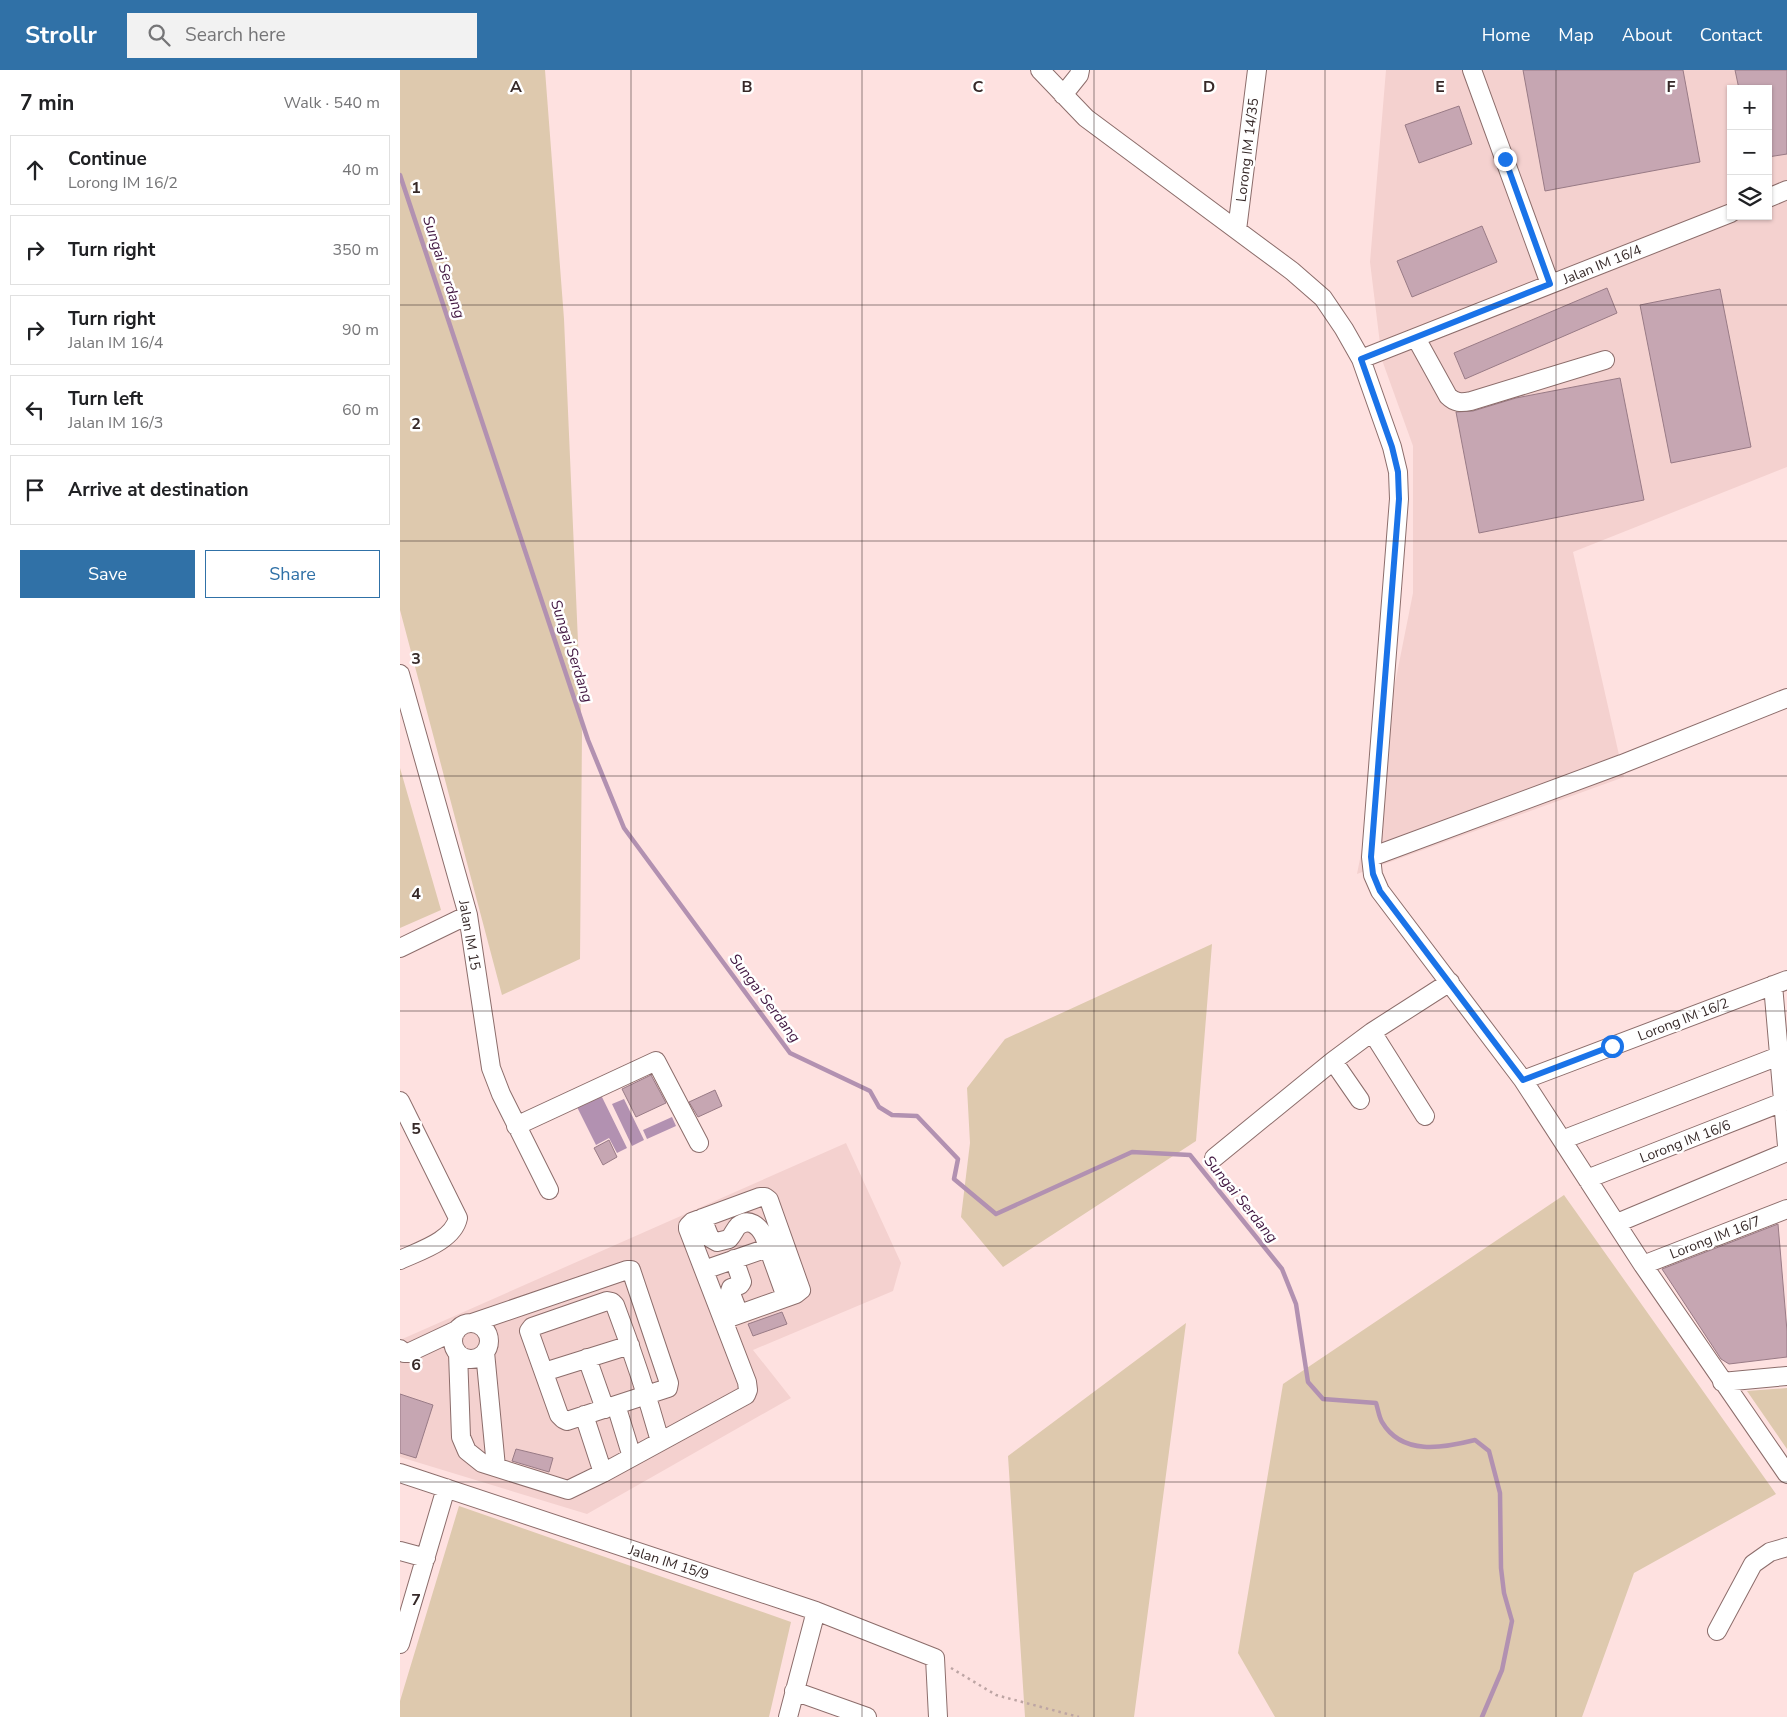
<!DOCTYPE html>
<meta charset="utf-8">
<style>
:root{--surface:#fff;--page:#f2f2f2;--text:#202124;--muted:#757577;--line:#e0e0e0;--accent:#3071a7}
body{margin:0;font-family:"Nunito Sans",sans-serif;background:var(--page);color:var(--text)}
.controls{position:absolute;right:15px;top:15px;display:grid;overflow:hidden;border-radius:0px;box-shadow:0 1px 4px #0004}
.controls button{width:45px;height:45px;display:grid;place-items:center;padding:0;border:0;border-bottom:1px solid var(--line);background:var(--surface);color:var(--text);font:25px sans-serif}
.stop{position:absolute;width:15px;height:15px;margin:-11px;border:4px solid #1a73e8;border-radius:50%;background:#fff}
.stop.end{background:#1a73e8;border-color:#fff;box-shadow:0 1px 5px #0008}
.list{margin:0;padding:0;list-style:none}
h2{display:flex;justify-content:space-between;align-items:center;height:65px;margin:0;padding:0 20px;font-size:21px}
h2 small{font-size:16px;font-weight:400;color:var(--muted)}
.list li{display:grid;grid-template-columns:32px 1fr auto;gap:15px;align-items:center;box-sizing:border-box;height:70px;margin:0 10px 10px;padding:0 10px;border:1px solid var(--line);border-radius:0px}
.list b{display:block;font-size:19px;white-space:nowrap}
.list p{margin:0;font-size:16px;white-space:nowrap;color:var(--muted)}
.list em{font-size:16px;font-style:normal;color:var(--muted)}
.actions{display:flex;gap:10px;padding:15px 20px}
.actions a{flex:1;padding:11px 0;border:1px solid var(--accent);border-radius:0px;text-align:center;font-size:18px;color:var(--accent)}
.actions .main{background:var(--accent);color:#fff}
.icon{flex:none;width:28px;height:28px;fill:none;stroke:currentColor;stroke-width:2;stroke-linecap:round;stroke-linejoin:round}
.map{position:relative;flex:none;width:1387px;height:1647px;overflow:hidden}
header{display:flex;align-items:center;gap:30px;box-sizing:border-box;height:70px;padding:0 25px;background:var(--accent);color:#fff}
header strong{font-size:24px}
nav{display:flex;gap:28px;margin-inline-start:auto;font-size:18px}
.search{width:350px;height:45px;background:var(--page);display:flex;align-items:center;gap:12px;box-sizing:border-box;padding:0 18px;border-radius:0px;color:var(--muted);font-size:19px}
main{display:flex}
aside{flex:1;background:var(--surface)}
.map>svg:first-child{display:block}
.built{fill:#f4d1cf;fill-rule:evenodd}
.green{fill:#dec9ae}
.water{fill:#b291b1}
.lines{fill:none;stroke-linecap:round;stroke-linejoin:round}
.stream{stroke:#b291b1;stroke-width:4.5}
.building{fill:#c6a6b2;stroke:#997b86}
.minor-casing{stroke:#8c6d6b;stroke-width:20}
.path{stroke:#bda5a4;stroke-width:2.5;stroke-dasharray:2.5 4;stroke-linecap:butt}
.minor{stroke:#fff;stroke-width:18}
.route{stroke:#1a73e8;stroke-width:6}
.grid{fill:none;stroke:#362928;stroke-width:1;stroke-opacity:0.55}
.labels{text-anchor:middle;stroke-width:5;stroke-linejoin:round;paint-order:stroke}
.street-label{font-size:14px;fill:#362928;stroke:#fff}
.water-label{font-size:15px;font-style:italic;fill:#401640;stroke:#fff}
.grid-label{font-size:16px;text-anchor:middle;font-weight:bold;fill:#362928;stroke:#fff;stroke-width:5;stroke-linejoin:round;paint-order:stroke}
</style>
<header>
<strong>Strollr</strong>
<div class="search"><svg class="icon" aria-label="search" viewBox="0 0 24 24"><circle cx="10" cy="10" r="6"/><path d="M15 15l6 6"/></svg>Search here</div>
<nav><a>Home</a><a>Map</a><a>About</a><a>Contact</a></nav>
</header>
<main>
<aside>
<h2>7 min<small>Walk · 540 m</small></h2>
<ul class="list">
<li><svg class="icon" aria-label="ahead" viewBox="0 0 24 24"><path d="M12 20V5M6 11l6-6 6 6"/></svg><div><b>Continue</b><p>Lorong IM 16/2</p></div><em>40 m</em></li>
<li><svg class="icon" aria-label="right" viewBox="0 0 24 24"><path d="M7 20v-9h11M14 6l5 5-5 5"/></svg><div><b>Turn right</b></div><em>350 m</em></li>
<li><svg class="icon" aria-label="right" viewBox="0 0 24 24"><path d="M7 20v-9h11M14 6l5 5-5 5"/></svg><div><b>Turn right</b><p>Jalan IM 16/4</p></div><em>90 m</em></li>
<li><svg class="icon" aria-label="left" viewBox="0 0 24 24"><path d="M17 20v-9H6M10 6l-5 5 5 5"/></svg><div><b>Turn left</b><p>Jalan IM 16/3</p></div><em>60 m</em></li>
<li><svg class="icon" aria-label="arrive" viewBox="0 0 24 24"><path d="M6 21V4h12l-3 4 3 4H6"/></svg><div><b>Arrive at destination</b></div></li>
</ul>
<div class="actions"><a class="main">Save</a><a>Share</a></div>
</aside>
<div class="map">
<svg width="1387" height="1647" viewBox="0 0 1387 1647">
<rect width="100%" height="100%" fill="#fee1e0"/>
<path class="built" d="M986 0H1387V397L1173 482 1224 707 957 804 1013 523V376L982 290 970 192ZM1331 19H1368V146H1331Z
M446 1073 501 1193 493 1221 353 1280 391 1328 187 1444 0 1387V1270Z"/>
<path class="green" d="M0 0H145L164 249 182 664 180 889 102 925 0 540Z
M0 698 41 840 0 858Z
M812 874 796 1071 603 1197 561 1147 570 1073 567 1018 605 969Z
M1164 1125 1376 1424 1234 1503 1182 1647H875L838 1583 883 1314Z
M786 1253 734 1647H625L608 1386Z
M1387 1318V1379L1347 1321Z
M59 1436 391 1552 369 1647H0V1631Z"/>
<path class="water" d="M201 1025 227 1078 217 1083 209 1068 196 1075 177 1037Z
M224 1029 244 1070 232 1076 212 1034Z
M272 1047 276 1056 247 1069 243 1060Z"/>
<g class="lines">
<path class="stream" d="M0 105 188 670 224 758 390 983 470 1021 479 1037 492 1045 517 1046 558 1089 554 1109 596 1144 732 1082 790 1085 882 1199 896 1234 908 1312 923 1329 976 1333C978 1339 979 1347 982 1352 1002 1386 1043 1378 1075 1370L1089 1381 1100 1423 1101 1498 1104 1523 1112 1551 1102 1600 1082 1647"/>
</g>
<path class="building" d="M1123 0H1283L1300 92 1145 121Z
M1335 0H1387V84L1368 87V19H1339Z
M1059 36 1072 74 1019 93 1005 55Z
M1082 156 1097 192 1012 227 997 191Z
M1207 218 1217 243 1065 309 1054 283Z
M1320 219 1351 377 1271 393 1240 235Z
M1220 308 1244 430 1079 463 1056 342 1073 341 1116 328Z
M251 1005 266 1033 236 1047 222 1019Z
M315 1020 322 1036 298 1047 289 1032Z
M209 1070 217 1087 203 1095 194 1078Z
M1378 1154 1387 1261V1287L1329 1294 1321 1289 1262 1199Z
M382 1242 387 1254 353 1266 348 1254Z
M0 1324 33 1335 16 1388 0 1383Z
M116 1379 153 1388 149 1402 112 1391Z"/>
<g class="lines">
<defs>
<path id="minor" d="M640 0 686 48 892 201 923 228 944 259 961 289 992 377 998 402 999 429 971 787 973 805 980 821 1123 1010 1243 1195 1387 1404
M1072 0 1150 214
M663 25 679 5 680 0
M1368 128 1387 120
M837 160 857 0
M1016 268 1048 326C1055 333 1061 333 1071 331L1205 290
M961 289 1331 143
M0 604 68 845 91 998 101 1024 149 1120
M971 787 1222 694 1387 628
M0 878 68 845
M1373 915 1387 1076
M972 962 1025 1046
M933 991 960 1030
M1123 1010 1387 910
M0 1031 58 1148C53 1171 19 1181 0 1190
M116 1056 256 991 299 1073
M1162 1070 1379 986
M814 1088 933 991 972 962 1050 912
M1187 1109 1383 1032
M302 1148 310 1168 317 1172 329 1169C333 1165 335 1159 338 1156 349 1147 359 1156 364 1166L386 1227
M1217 1153 1387 1082
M334 1189 342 1212 340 1215 331 1218 330 1221 339 1244
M1243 1195 1387 1139
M304 1200 379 1174
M72 1253 227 1200H231L269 1313 268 1318 167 1351 163 1349 159 1345 129 1261 132 1257 207 1231 212 1232 215 1235C232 1280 247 1325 260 1371
M53 1271a18 18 0 1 1 36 0a18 18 0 1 1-36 0Z
M0 1279 4 1283H8L57 1260
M85 1282 96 1397
M58 1283 61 1367 67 1381 82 1393 168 1420 203 1403 346 1325 348 1320 347 1312 288 1159V1156L292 1152 360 1127H365L369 1130 401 1220 396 1224 323 1250
M187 1288 205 1339
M144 1302 230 1275
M1322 1312 1387 1306
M216 1335 232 1387
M184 1345 203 1403
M0 1403 416 1541 535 1588 538 1647
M0 1481 26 1488
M1317 1561 1353 1494 1370 1482 1387 1477
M0 1574 46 1418
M394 1621 467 1647
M388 1647 416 1541"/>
</defs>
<use href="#minor" class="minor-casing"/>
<path class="path" d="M551 1598 596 1625 679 1647"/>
<use href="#minor" class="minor"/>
</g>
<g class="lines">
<path class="route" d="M1105 89 1150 214 961 289 992 377 998 402 999 429 971 787 973 804 980 821 1123 1010 1212 976"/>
</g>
<path class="grid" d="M231 0V1647M462 0V1647M694 0V1647M925 0V1647M1156 0V1647M0 235H1387M0 471H1387M0 706H1387M0 941H1387M0 1176H1387M0 1412H1387"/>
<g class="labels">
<g class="street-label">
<text transform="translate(847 80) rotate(-83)" y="5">Lorong IM 14/35</text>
<text transform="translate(1202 194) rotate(-22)" y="5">Jalan IM 16/4</text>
<text transform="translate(70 865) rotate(80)" y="5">Jalan IM 15</text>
<text transform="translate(1283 949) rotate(-21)" y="5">Lorong IM 16/2</text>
<text transform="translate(1285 1071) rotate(-21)" y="5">Lorong IM 16/6</text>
<text transform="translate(1315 1167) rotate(-21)" y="5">Lorong IM 16/7</text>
<text transform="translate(269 1492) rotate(18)" y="5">Jalan IM 15/9</text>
</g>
<g class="water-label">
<text transform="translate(44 197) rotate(72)" y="5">Sungai Serdang</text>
<text transform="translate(172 581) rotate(72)" y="5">Sungai Serdang</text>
<text transform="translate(365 928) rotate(53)" y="5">Sungai Serdang</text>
<text transform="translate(841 1129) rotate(51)" y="5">Sungai Serdang</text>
</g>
</g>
<g class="grid-label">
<text x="116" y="22">A</text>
<text x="347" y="22">B</text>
<text x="578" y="22">C</text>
<text x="809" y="22">D</text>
<text x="1040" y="22">E</text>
<text x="1271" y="22">F</text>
<text x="16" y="123">1</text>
<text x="16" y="359">2</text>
<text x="16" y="594">3</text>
<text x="16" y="829">4</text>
<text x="16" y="1064">5</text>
<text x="16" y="1300">6</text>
<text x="16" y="1535">7</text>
</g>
</svg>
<div class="controls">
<button>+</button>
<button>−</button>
<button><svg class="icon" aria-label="layers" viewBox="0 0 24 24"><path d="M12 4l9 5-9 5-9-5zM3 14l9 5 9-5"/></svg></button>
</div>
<div class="stop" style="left:1212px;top:976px"></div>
<div class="stop end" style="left:1105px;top:89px"></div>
</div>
</main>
